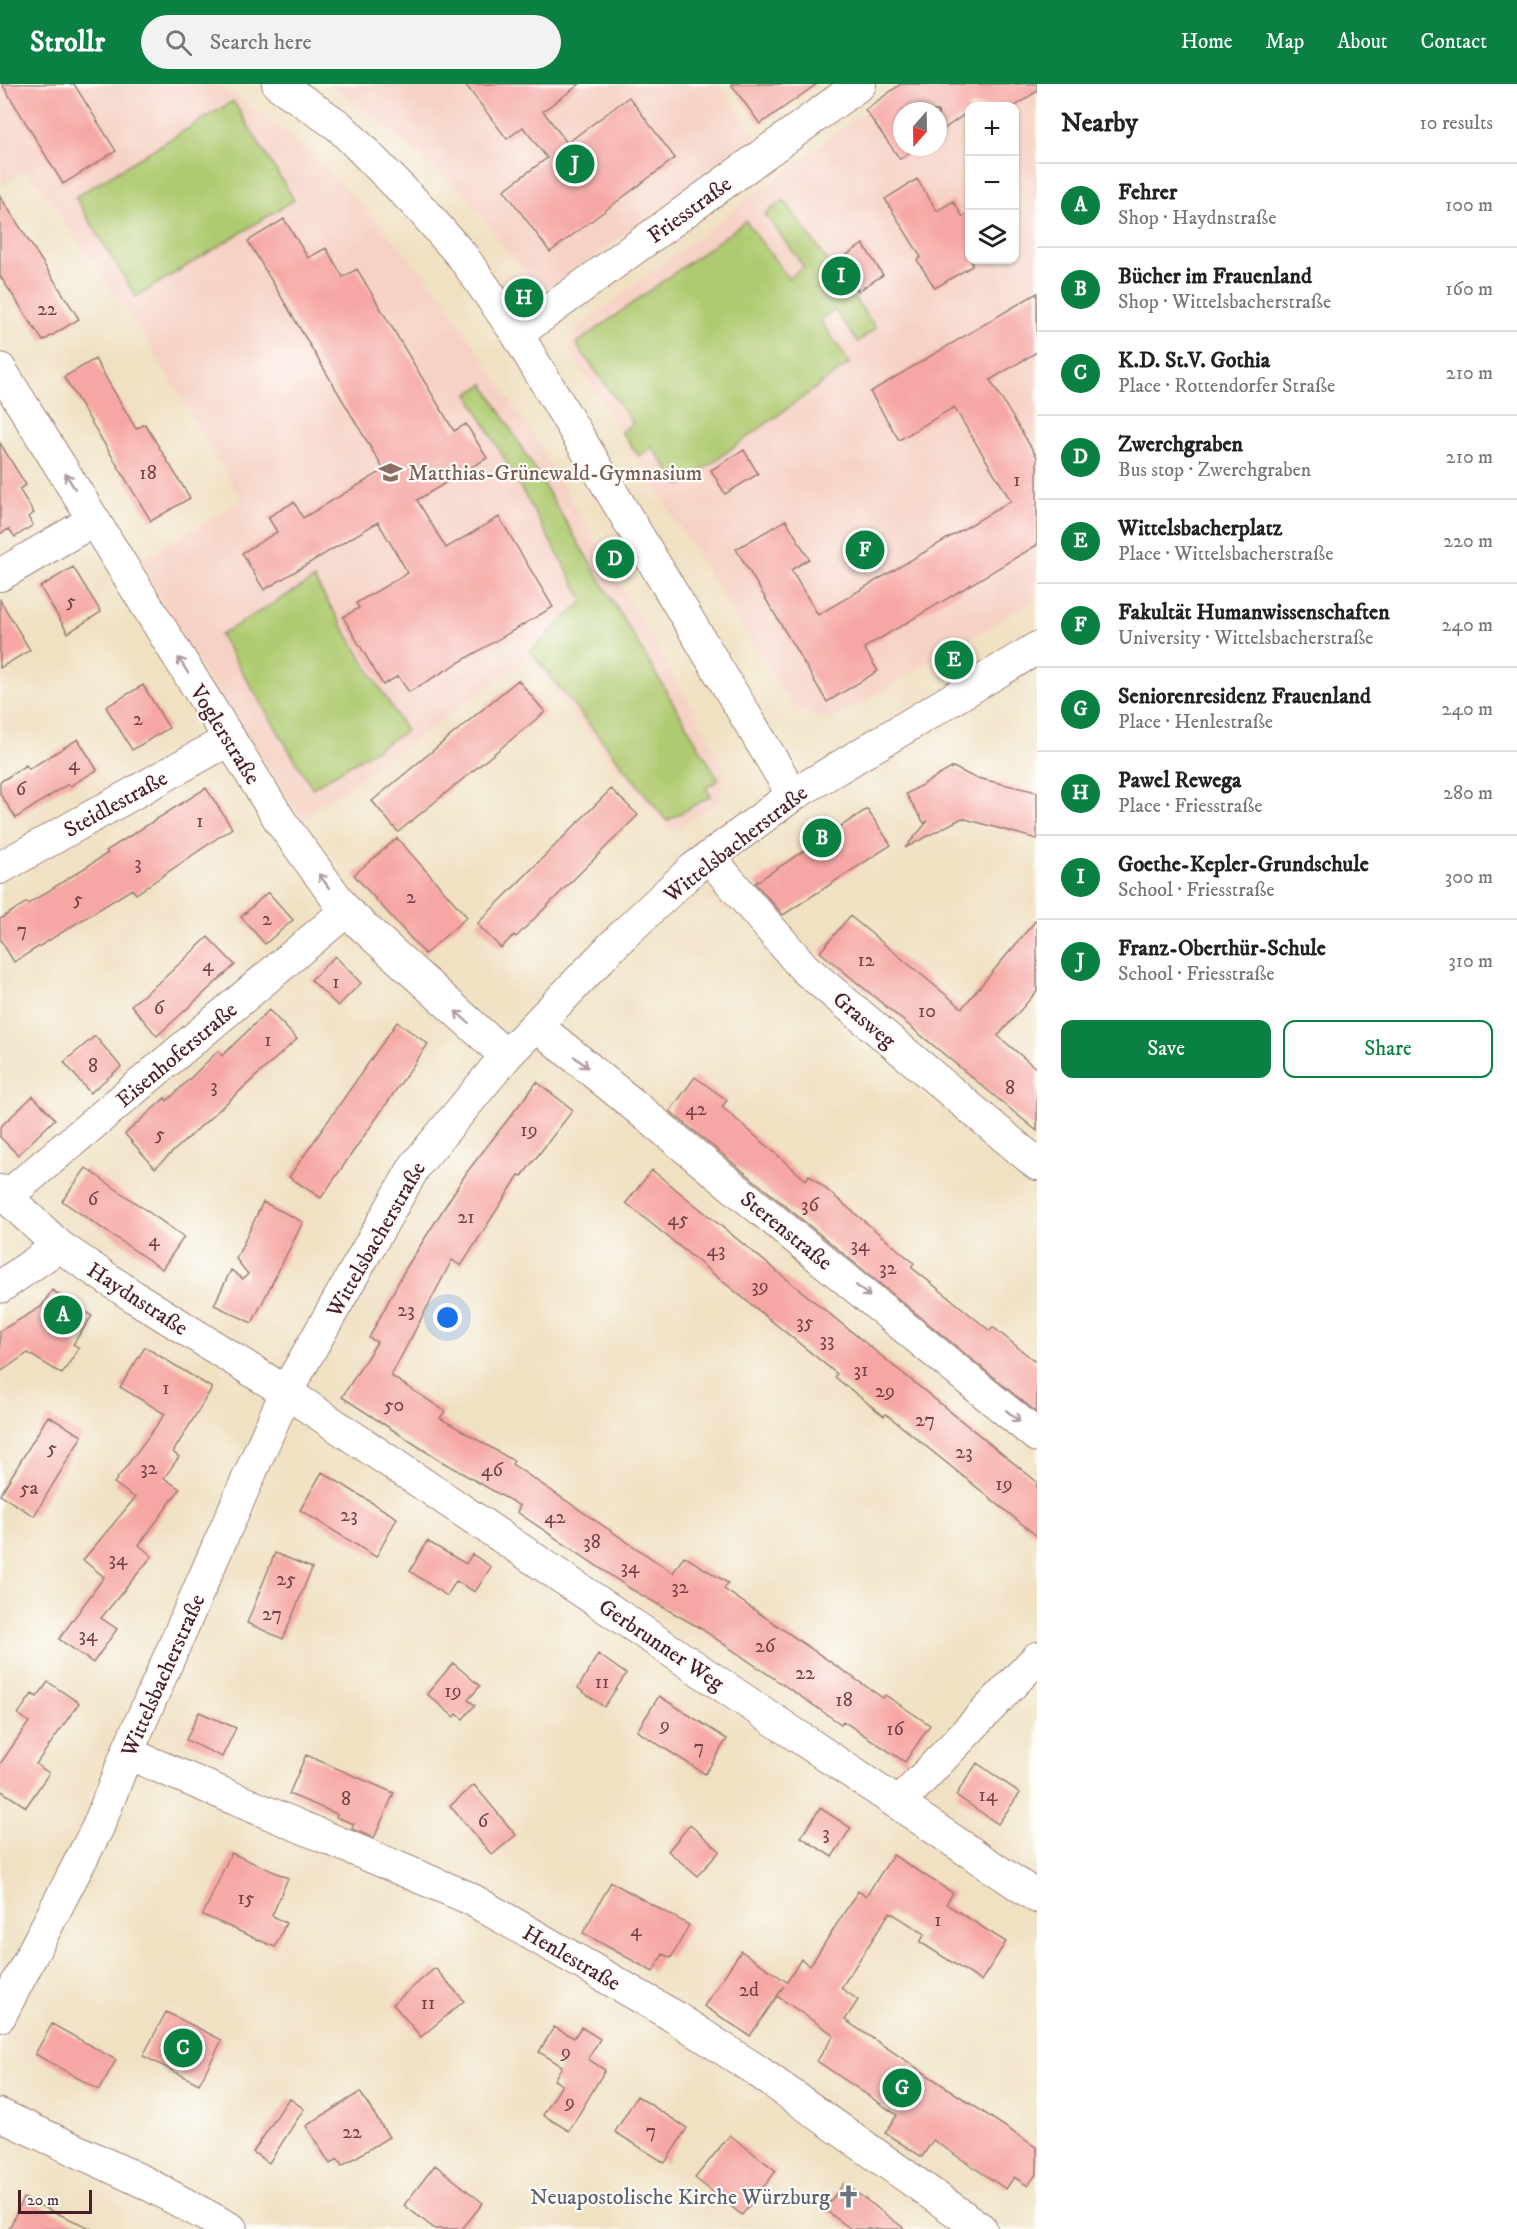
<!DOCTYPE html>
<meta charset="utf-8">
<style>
:root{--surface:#fff;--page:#f2f2f2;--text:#222;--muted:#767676;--line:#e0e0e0;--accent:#0b8043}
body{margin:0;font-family:"IM FELL DW Pica",serif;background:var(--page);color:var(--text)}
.controls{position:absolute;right:18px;top:18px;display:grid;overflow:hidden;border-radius:12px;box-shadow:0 2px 4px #0004}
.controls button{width:54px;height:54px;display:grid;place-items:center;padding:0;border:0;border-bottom:2px solid var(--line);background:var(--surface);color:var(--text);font:30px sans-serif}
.compass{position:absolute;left:893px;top:18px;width:54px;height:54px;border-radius:50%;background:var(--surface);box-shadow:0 2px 4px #0004;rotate:200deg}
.scale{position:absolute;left:18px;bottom:15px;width:74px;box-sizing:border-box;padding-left:6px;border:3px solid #4a1f2b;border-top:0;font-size:16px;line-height:21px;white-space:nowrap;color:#4a1f2b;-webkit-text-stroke:4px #fdfcf7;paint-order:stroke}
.you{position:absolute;left:448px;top:1234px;width:21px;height:21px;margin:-15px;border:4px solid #fff;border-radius:50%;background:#1a73e8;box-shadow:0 0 0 9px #1a73e833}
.badge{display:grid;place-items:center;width:39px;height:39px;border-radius:50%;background:var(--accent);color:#fff;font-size:20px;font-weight:700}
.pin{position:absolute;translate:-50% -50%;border:3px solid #fff;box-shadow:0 2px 6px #0006}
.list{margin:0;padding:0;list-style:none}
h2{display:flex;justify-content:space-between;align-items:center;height:78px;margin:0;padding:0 24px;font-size:26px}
h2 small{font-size:20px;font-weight:400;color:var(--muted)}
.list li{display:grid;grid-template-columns:39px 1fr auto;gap:18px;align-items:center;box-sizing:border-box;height:84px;padding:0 24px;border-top:2px solid var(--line)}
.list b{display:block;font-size:22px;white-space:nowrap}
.list p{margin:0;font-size:20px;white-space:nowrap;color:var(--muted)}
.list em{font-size:20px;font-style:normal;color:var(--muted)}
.actions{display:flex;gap:12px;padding:18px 24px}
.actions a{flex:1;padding:14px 0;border:2px solid var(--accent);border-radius:12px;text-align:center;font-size:21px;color:var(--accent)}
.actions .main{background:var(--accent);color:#fff}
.icon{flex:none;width:33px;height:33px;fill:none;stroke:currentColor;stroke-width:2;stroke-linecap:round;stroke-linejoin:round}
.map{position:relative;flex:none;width:1037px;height:2145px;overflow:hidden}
header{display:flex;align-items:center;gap:36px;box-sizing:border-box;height:84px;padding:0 30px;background:var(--accent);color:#fff}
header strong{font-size:28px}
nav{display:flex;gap:33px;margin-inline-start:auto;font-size:21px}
.search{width:420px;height:54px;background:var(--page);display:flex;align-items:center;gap:15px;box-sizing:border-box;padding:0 21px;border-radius:33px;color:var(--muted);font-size:22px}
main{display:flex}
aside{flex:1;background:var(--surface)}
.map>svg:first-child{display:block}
.built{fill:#f6d1c5;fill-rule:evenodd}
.green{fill:#afcb71;stroke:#7c754e;stroke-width:1.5}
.building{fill:#f6a6a3}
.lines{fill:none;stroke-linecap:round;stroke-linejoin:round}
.minor-casing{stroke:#9d8077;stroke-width:34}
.minor{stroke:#fff;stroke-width:32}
.oneway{stroke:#ae9aa0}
.labels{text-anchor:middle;stroke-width:4.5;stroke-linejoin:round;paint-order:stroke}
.number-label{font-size:20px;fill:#754149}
.street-label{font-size:22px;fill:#4a1f2b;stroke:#fdfcf7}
.education-label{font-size:22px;fill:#785e54;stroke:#fdfcf7;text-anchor:start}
.worship-label{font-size:22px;fill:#5b616d;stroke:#fdfcf7;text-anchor:end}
</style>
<header>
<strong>Strollr</strong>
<div class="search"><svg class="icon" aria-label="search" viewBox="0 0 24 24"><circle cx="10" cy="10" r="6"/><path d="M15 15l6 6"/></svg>Search here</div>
<nav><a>Home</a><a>Map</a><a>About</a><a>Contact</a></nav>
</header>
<main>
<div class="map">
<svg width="1037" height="2145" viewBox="0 0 1037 2145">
<rect width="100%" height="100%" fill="#fdfcf7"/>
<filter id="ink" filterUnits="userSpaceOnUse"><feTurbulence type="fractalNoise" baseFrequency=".0167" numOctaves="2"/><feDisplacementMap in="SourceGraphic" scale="12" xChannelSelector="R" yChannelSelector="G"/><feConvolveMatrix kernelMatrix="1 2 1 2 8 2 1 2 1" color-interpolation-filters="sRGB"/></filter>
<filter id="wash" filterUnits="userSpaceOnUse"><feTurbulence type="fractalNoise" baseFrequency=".008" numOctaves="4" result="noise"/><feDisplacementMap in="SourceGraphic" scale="24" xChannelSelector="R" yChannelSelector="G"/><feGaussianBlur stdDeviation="1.35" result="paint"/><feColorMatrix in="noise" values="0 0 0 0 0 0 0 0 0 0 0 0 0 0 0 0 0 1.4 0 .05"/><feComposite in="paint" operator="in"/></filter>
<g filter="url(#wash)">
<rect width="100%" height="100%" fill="#f0e1c3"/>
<path class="built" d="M0 0H215L236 11 286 49 362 120 439 207 538 359 711 656 725 690 718 719 671 748 528 575 302 735 214 605 139 478 242 416 138 242 27 86 0 102Z
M331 0H718L757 54 540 211 462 107Z
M901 0H1037V515L832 636 795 627 570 268 576 245ZM970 22H1014V176H970ZM902 27H938V63H902Z"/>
<path class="green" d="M233 17 294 116 136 213 75 113Z
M784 116 876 244 858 258 834 226 820 236 850 279 680 402 652 363 639 372 621 348 633 339 576 260 746 137 788 194 804 183 765 130Z
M484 300 719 696 706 704 711 712 667 737 530 567 584 517 468 310Z
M314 495 406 647 312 704 220 551Z"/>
<g id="blocks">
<path class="building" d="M2 0H74L116 67 63 100Z
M465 0H580L543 27 567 59 629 13 675 74 550 168 504 106 547 74 523 43 507 55Z
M731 0H817L760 40Z
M901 0H1037V7L1015 22H969V27L938 49V27H902V63H918L900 75 865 26Z
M917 95 937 127 953 117 963 133 969 128 972 182 935 204 917 176 921 173 885 115Z
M0 112 79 235 43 257 0 192Z
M284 135 308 174 326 164 343 193 357 185 454 347 466 340 487 374 417 416 446 464 499 433 553 523 409 608 398 592 383 601 343 533 359 524 356 519 408 489 378 438 264 506 242 469 277 448 268 433 294 418 303 434 384 386 248 157Z
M863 160 883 191 858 207 838 177Z
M1037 209V268L990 296 1037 373V461L864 564 878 587 827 618 736 465 786 436 809 475 791 486 818 531 1011 417 954 323 899 356 870 308Z
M95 275 136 345 145 340 190 414 151 437 64 293Z
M0 359 26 401 19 405 34 429 28 433 33 441 15 453 9 445 0 450Z
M744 366 758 390 725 410 711 386Z
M73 483 101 528 68 549 40 503Z
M0 516 30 566 0 584Z
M518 596 545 628 398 748 372 717Z
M143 601 169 644 132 666 106 623Z
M78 655 97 686 70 702 68 700 16 734 0 710V698L26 681 29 685Z
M953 683 973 693 1037 708V755L962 734 905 764 928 737 924 739 906 710Z
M206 704 232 744 136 810 132 805 14 878 0 855V835L27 818 28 820 108 769 106 767Z
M611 705 638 731 516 853 514 851 501 864 477 840Z
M867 725 891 761 783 831 755 799Z
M397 754 467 833 425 870 354 791Z
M268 808 293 836 265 860 241 833Z
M850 832 962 924 1037 835V907L998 952 1037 985V1047L820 868Z
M208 853 235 881 157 952 131 921 162 896Z
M335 872 361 899 338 922 311 896Z
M269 926 297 955 155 1084 125 1050 165 1014 167 1017 218 967 222 972Z
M397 938 428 960 321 1114 289 1093Z
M95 952 121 983 90 1009 64 978Z
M695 993 727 1016 722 1023 806 1096 809 1091 914 1179 911 1183 951 1215 990 1247 993 1243 1037 1279V1329L670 1027Z
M537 998 573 1026 522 1092 519 1091 461 1182 452 1176 391 1292 445 1327 440 1334 514 1377 512 1380 673 1489 684 1472 728 1499 724 1505 883 1614 885 1611 930 1641 905 1678 843 1637 841 1640 700 1544 631 1505 517 1428 520 1422 439 1376 342 1313 377 1258 369 1254 406 1184 467 1088Z
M33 1012 55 1035 18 1071 0 1053V1043Z
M86 1084 184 1153 162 1185 62 1117Z
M652 1086 1037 1398V1452L886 1330 884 1332 835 1293 837 1290 626 1119Z
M263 1118 303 1138 252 1239 214 1221 231 1186 243 1195 248 1190 236 1175Z
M52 1206 92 1232 73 1260 79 1264 62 1290 28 1269 0 1288V1247L41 1223Z
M145 1263 212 1304 173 1368 179 1373 164 1394 180 1405 139 1461 152 1472 101 1534 117 1545 93 1579 59 1555 104 1493 83 1476 135 1414 114 1399 165 1330 120 1303Z
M48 1332 82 1352 34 1432 0 1411Z
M322 1388 397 1434 376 1473 300 1426Z
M427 1457 466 1480 472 1470 491 1483 475 1508 456 1497 447 1512 410 1487Z
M275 1469 312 1484 283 1555 247 1539Z
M598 1570 626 1590 604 1623 578 1604Z
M453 1579 480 1602 468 1616 475 1621 463 1635 457 1630 454 1633 427 1610Z
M48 1598 79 1619 36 1680 49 1689 26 1723 0 1706V1680L29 1638 18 1630 32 1610 37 1613Z
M659 1612 727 1655 705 1690 637 1647Z
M199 1628 236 1644 222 1673 186 1656Z
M306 1671 394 1709 374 1754 352 1745 354 1740 336 1733 337 1730 289 1710Z
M977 1679 1020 1709 998 1740 956 1711Z
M474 1701 516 1751 492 1771 450 1722Z
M820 1724 851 1744 832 1773 801 1753Z
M690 1741 720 1767 697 1792 668 1767Z
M231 1769 288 1794 272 1832 286 1839 275 1863 203 1831Z
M893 1771 953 1809 946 1820 1006 1858 981 1897 920 1858 925 1850 890 1828 841 1904 858 1916 845 1936 1037 2064V2089L1028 2102 1014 2093 1006 2105 933 2056 922 2073 885 2049 897 2031 817 1977 834 1951 777 1912 784 1902 750 1952 704 1922 741 1867 787 1898 801 1875 810 1882 858 1807 866 1812Z
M611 1798 689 1841 671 1874 663 1870 653 1888 583 1849Z
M435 1884 464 1917 421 1953 393 1920Z
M166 1928 222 1956 199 2000 143 1972Z
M52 1940 116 1976 99 2006 35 1970Z
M554 1943 574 1954 581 1943 600 1955 588 1975 605 1986 569 2047 543 2031 562 2001 554 1996 562 1982 539 1968Z
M360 2008 389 2053 342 2082 338 2075 330 2080 306 2042Z
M637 2012 687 2044 665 2079 615 2048Z
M289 2014 304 2025 269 2079 253 2068Z
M730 2051 776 2087 742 2131 695 2094Z
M435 2081 483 2119 462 2145H435L404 2121Z
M844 2099 905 2145H851L824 2125Z
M23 2114 92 2145H9Z"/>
</g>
</g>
<g filter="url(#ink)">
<use href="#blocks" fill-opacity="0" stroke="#9d8077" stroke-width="1.5"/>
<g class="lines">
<defs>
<path id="minor" d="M278 0 339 42 422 126 463 173 517 250 793 711
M517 250 860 0
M0 285 281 738 346 827 506 972
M0 491 94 436
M710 774 804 884 1037 1080
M0 784 230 655
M536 941 1037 1352
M0 1107 59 1162 133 1212 286 1308 1037 1813
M6 1113 346 827
M0 1203 59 1162
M127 1669 469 1814 670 1930 756 1986 981 2145
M900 1718 1037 1574
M0 1932 98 1743 127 1669 286 1308 415 1082 506 972 623 851 693 785 793 711 1037 564
M0 2031 144 2098 231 2145"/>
</defs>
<use href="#minor" class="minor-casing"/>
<use href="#minor" class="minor"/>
</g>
<defs><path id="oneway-shaft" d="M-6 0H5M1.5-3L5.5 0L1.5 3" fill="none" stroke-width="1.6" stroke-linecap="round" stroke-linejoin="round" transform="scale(1.5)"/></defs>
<g class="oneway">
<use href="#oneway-shaft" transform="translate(70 397) rotate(-122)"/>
<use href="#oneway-shaft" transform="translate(183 581) rotate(-122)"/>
<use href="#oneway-shaft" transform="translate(324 797) rotate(-126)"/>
<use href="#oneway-shaft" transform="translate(462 933) rotate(-139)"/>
<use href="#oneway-shaft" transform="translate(581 978) rotate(39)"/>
<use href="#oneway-shaft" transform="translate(863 1207) rotate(40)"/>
<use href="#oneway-shaft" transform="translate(1013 1332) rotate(40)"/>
</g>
</g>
<defs>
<symbol id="school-bare" viewBox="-9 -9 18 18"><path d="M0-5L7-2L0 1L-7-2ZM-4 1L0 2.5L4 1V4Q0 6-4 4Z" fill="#8d6e63" stroke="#fdfcf7" stroke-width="2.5" paint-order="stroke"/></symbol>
<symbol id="church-bare" viewBox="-9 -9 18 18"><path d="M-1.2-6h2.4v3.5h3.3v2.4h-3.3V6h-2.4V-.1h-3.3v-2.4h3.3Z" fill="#6b7280" stroke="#fdfcf7" stroke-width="2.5" paint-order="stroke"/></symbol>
</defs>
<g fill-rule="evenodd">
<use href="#school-bare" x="374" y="372" width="33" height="33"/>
<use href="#church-bare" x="832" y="2096" width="33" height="33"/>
</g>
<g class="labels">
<g class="number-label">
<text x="47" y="231">22</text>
<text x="148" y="395">18</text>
<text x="1017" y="402">1</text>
<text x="71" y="523">5</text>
<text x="138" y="641">2</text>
<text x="74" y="686">4</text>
<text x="21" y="711">6</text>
<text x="200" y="743">1</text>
<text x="138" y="785">3</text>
<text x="411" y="819">2</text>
<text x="78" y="821">5</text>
<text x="267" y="841">2</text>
<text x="22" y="852">7</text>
<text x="866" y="882">12</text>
<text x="208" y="887">4</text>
<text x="336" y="904">1</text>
<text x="159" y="930">6</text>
<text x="927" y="933">10</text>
<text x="268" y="962">1</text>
<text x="93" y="988">8</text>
<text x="214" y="1008">3</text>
<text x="1010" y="1010">8</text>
<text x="696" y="1031">42</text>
<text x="529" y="1052">19</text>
<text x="160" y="1056">5</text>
<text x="93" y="1121">6</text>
<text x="810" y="1127">36</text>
<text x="466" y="1139">21</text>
<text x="678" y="1141">45</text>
<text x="154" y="1162">4</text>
<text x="860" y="1167">34</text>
<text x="716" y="1172">43</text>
<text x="888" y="1190">32</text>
<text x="760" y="1208">39</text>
<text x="406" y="1232">23</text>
<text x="805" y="1244">35</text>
<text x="827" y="1262">33</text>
<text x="861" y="1292">31</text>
<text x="166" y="1310">1</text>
<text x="885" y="1313">29</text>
<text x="394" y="1327">50</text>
<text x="925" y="1342">27</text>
<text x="52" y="1370">5</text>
<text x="964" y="1374">23</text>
<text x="149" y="1390">32</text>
<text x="492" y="1392">46</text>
<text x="1004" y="1406">19</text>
<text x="29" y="1410">5a</text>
<text x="349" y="1437">23</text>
<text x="555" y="1439">42</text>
<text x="592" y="1464">38</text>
<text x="118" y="1481">34</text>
<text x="630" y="1489">34</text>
<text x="286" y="1501">25</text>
<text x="680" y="1509">32</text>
<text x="272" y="1536">27</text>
<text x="88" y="1557">34</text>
<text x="765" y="1568">26</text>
<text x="805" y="1595">22</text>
<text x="602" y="1604">11</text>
<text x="453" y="1613">19</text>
<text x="844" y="1622">18</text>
<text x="665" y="1647">9</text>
<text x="895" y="1651">16</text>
<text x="699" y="1669">7</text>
<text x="988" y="1717">14</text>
<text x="346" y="1721">8</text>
<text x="483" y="1743">6</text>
<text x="826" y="1755">3</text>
<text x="246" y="1820">15</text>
<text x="938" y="1842">1</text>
<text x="636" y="1852">4</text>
<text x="749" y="1912">2d</text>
<text x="428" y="1925">11</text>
<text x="566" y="1974">9</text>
<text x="570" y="2024">9</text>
<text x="651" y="2053">7</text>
<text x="352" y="2054">22</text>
</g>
<g class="street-label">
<text transform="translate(689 125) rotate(-36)" y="8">Friesstraße</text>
<text transform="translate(226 650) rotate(58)" y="8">Voglerstraße</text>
<text transform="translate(115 719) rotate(-29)" y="8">Steidlestraße</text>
<text transform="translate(735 759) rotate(-38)" y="8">Wittelsbacherstraße</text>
<text transform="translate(865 935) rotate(40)" y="8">Grasweg</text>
<text transform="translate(176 970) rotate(-40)" y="8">Eisenhoferstraße</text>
<text transform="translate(787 1146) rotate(39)" y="8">Sterenstraße</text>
<text transform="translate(375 1155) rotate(-60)" y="8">Wittelsbacherstraße</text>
<text transform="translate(138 1214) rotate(33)" y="8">Haydnstraße</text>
<text transform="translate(662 1560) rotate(34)" y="8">Gerbrunner Weg</text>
<text transform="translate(162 1591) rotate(-66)" y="8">Wittelsbacherstraße</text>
<text transform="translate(572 1873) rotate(30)" y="8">Henlestraße</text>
</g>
<g class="education-label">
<text x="408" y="396">Matthias-Grünewald-Gymnasium</text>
</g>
<g class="worship-label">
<text x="830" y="2120">Neuapostolische Kirche Würzburg</text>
</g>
</g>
</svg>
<div class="controls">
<button>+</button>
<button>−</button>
<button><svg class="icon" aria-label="layers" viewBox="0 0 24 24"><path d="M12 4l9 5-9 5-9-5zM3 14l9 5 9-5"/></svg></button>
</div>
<svg class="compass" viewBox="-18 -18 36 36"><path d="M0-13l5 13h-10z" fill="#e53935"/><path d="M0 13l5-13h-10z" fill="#767676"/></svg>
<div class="scale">20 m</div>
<div class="you"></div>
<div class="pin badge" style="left:63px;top:1231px">A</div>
<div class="pin badge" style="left:822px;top:754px">B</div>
<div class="pin badge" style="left:183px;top:1964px">C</div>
<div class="pin badge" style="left:615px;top:475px">D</div>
<div class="pin badge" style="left:954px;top:576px">E</div>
<div class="pin badge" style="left:865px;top:466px">F</div>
<div class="pin badge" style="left:902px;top:2004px">G</div>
<div class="pin badge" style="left:524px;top:214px">H</div>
<div class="pin badge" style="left:841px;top:192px">I</div>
<div class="pin badge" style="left:575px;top:80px">J</div>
</div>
<aside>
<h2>Nearby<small>10 results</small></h2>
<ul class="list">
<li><span class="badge">A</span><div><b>Fehrer</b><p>Shop · Haydnstraße</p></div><em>100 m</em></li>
<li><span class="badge">B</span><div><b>Bücher im Frauenland</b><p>Shop · Wittelsbacherstraße</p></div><em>160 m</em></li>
<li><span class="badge">C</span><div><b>K.D. St.V. Gothia</b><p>Place · Rottendorfer Straße</p></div><em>210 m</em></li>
<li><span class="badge">D</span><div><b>Zwerchgraben</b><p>Bus stop · Zwerchgraben</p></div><em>210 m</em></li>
<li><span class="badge">E</span><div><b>Wittelsbacherplatz</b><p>Place · Wittelsbacherstraße</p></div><em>220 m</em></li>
<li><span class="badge">F</span><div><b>Fakultät Humanwissenschaften</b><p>University · Wittelsbacherstraße</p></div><em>240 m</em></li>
<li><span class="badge">G</span><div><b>Seniorenresidenz Frauenland</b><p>Place · Henlestraße</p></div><em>240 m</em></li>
<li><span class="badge">H</span><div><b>Pawel Rewega</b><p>Place · Friesstraße</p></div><em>280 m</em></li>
<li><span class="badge">I</span><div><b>Goethe-Kepler-Grundschule</b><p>School · Friesstraße</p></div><em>300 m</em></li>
<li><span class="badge">J</span><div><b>Franz-Oberthür-Schule</b><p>School · Friesstraße</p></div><em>310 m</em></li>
</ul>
<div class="actions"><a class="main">Save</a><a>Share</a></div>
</aside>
</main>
